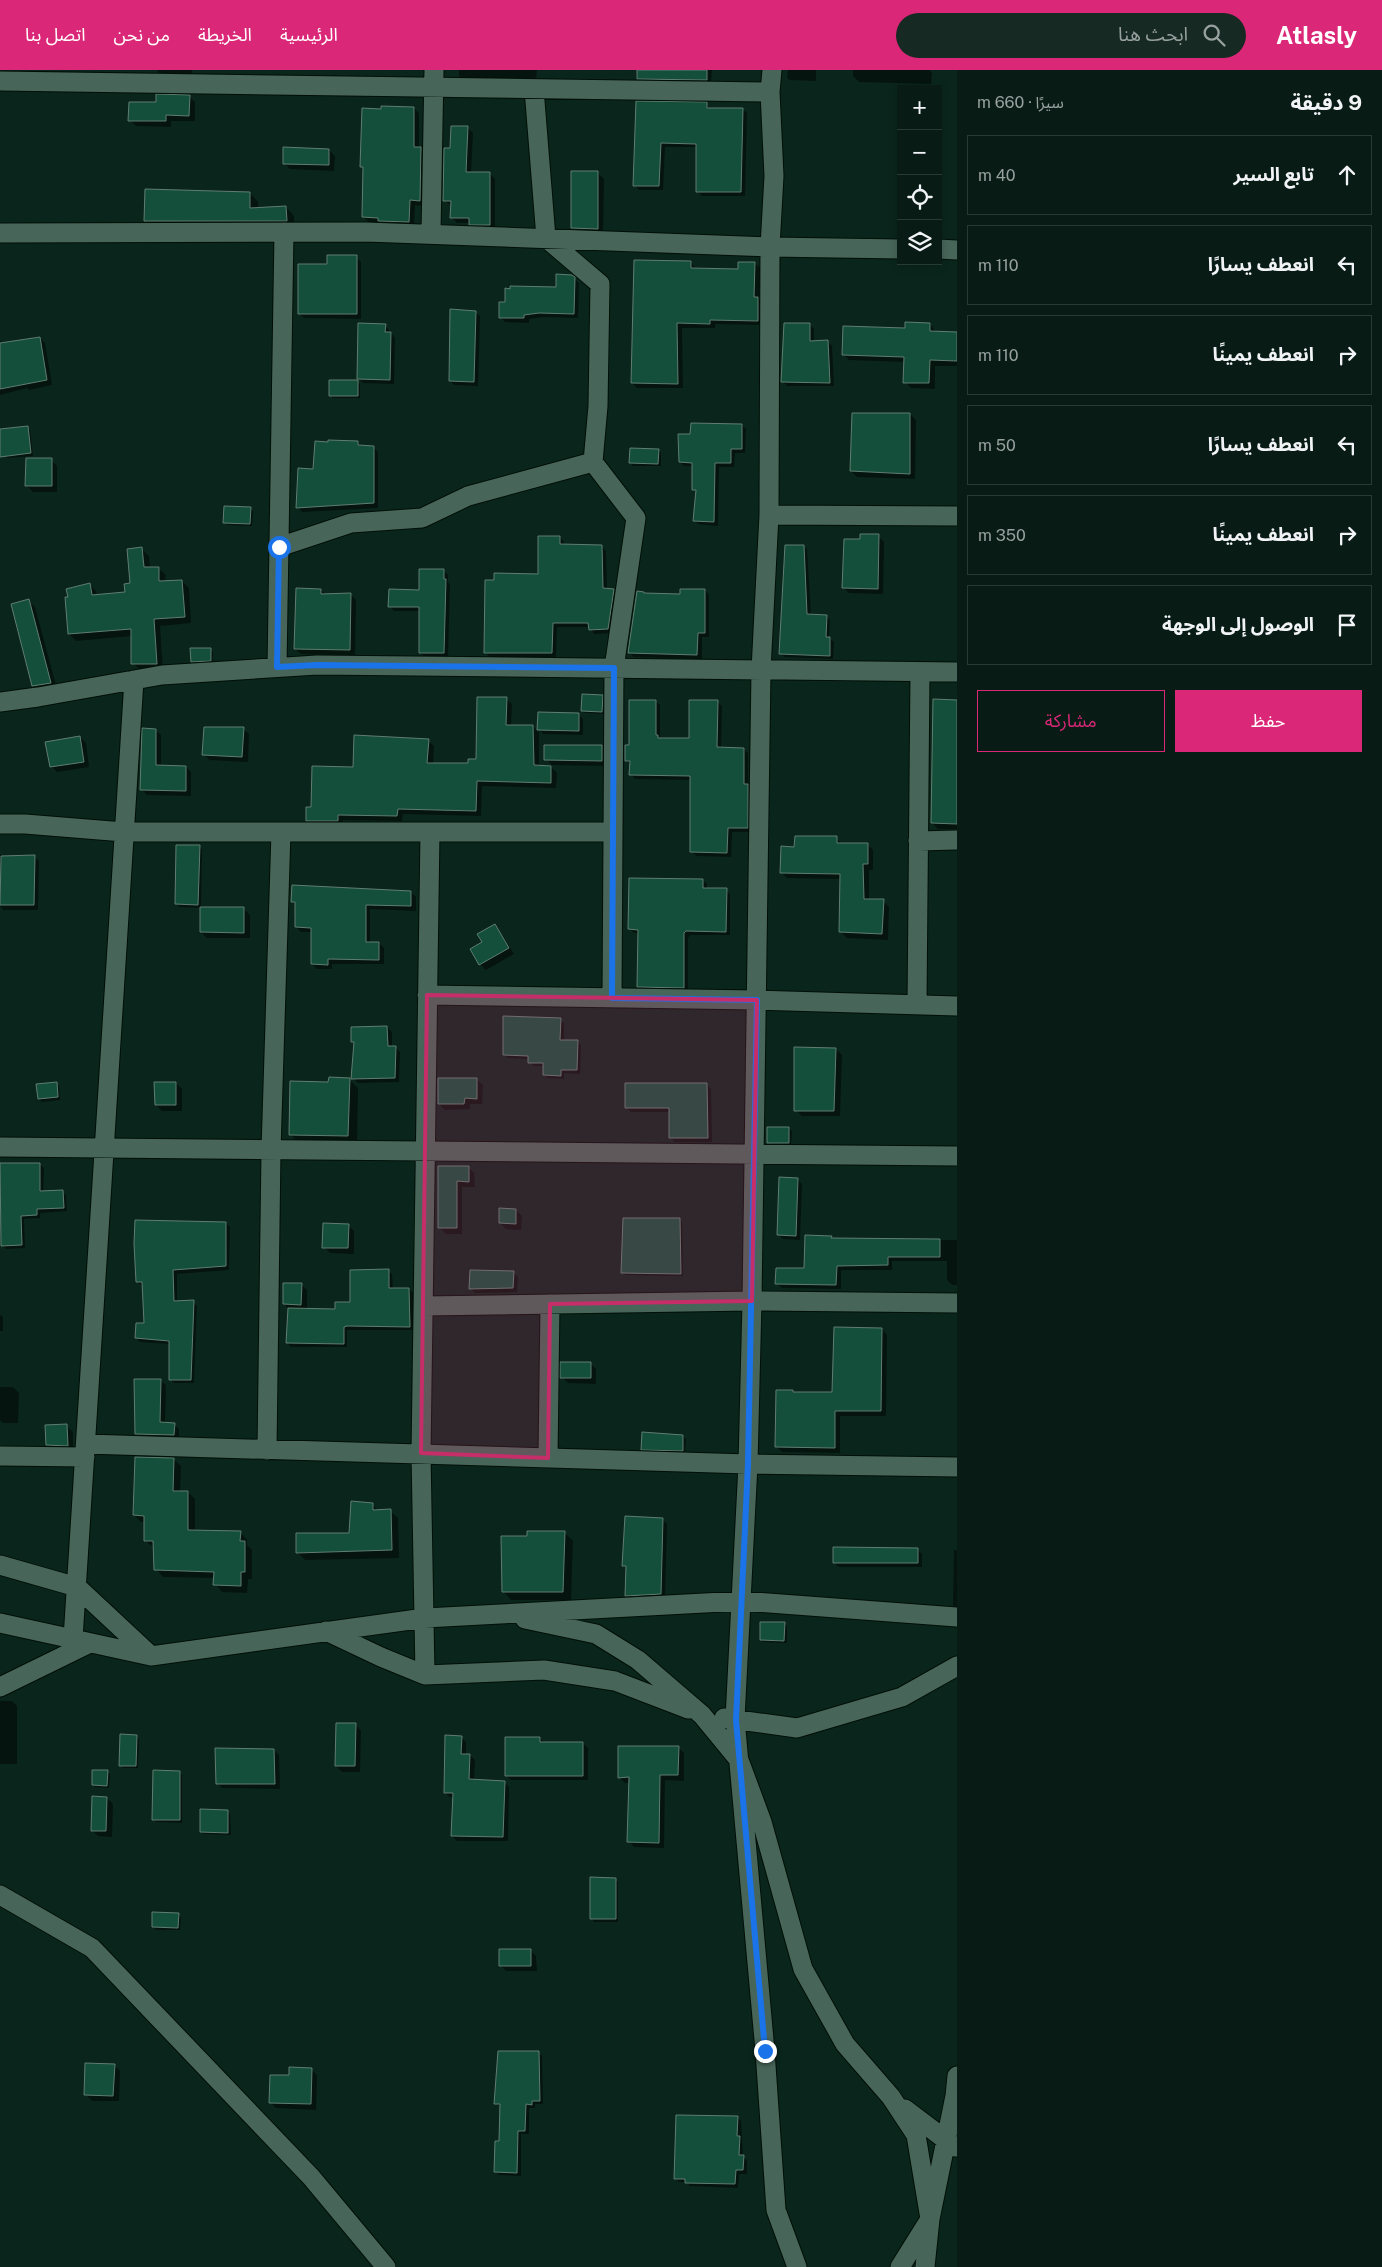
<!DOCTYPE html>
<html lang="ar">
<meta charset="utf-8">
<style>
:root{--surface:#081c15;--page:#162922;--text:#f1f3f6;--muted:#98a1a0;--line:#293a34;--accent:#db2777}
body{margin:0;font-family:"Public Sans","Noto Sans Arabic",sans-serif;background:var(--page);color:var(--text);direction:rtl}
.controls{position:absolute;right:15px;top:15px;display:grid;overflow:hidden;border-radius:0px;box-shadow:0 2px 8px #0003}
.controls button{width:45px;height:45px;display:grid;place-items:center;padding:0;border:0;border-bottom:1px solid var(--line);background:var(--surface);color:var(--text);font:25px sans-serif}
.stop{position:absolute;width:15px;height:15px;margin:-11px;border:4px solid #1a73e8;border-radius:50%;background:#fff}
.stop.end{background:#1a73e8;border-color:#fff;box-shadow:0 1px 5px #0008}
.list{margin:0;padding:0;list-style:none}
h2{display:flex;justify-content:space-between;align-items:center;height:65px;margin:0;padding:0 20px;font-size:21px}
h2 small{font-size:16px;font-weight:400;color:var(--muted)}
.list li{display:grid;grid-template-columns:32px 1fr auto;gap:15px;align-items:center;box-sizing:border-box;height:80px;margin:0 10px 10px;padding:0 10px;border:1px solid var(--line);border-radius:0px}
.list b{display:block;font-size:19px;white-space:nowrap}
.list em{font-size:16px;font-style:normal;color:var(--muted)}
.actions{display:flex;gap:10px;padding:15px 20px}
.actions a{flex:1;padding:11px 0;border:1px solid var(--accent);border-radius:0px;text-align:center;font-size:18px;color:var(--accent)}
.actions .main{background:var(--accent);color:#fff}
.icon{flex:none;width:28px;height:28px;fill:none;stroke:currentColor;stroke-width:2;stroke-linecap:round;stroke-linejoin:round}
.map{position:relative;flex:none;width:957px;height:2197px;overflow:hidden;direction:ltr}
header{display:flex;align-items:center;gap:30px;box-sizing:border-box;height:70px;padding:0 25px;background:var(--accent);color:#fff}
header strong{font-size:24px}
nav{display:flex;gap:28px;margin-inline-start:auto;font-size:18px}
.search{width:350px;height:45px;background:var(--page);display:flex;align-items:center;gap:12px;box-sizing:border-box;padding:0 18px;border-radius:28px;color:var(--muted);font-size:19px}
main{display:flex}
aside{flex:1;background:var(--surface)}
.map>svg:first-child{display:block}
.shadow{fill:#0007}
.building{fill:#144f3c;stroke:#607d70}
.lines{fill:none;stroke-linecap:round;stroke-linejoin:round}
.street-casing{stroke:#000f07;stroke-width:21}
.street{stroke:#486559;stroke-width:19}
.route{stroke:#1a73e8;stroke-width:6}
.marked{fill:#c52e69;fill-opacity:0.2;stroke:#c52e69;stroke-width:4;stroke-linejoin:round}
</style>
<header>
<strong>Atlasly</strong>
<div class="search"><svg class="icon" aria-label="search" viewBox="0 0 24 24"><circle cx="10" cy="10" r="6"/><path d="M15 15l6 6"/></svg>ابحث هنا</div>
<nav><a>الرئيسية</a><a>الخريطة</a><a>من نحن</a><a>اتصل بنا</a></nav>
</header>
<main>
<aside>
<h2>9 دقيقة<small>سيرًا · 660 m</small></h2>
<ul class="list">
<li><svg class="icon" aria-label="ahead" viewBox="0 0 24 24"><path d="M12 20V5M6 11l6-6 6 6"/></svg><div><b>تابع السير</b></div><em>40 m</em></li>
<li><svg class="icon" aria-label="left" viewBox="0 0 24 24"><path d="M17 20v-9H6M10 6l-5 5 5 5"/></svg><div><b>انعطف يسارًا</b></div><em>110 m</em></li>
<li><svg class="icon" aria-label="right" viewBox="0 0 24 24"><path d="M7 20v-9h11M14 6l5 5-5 5"/></svg><div><b>انعطف يمينًا</b></div><em>110 m</em></li>
<li><svg class="icon" aria-label="left" viewBox="0 0 24 24"><path d="M17 20v-9H6M10 6l-5 5 5 5"/></svg><div><b>انعطف يسارًا</b></div><em>50 m</em></li>
<li><svg class="icon" aria-label="right" viewBox="0 0 24 24"><path d="M7 20v-9h11M14 6l5 5-5 5"/></svg><div><b>انعطف يمينًا</b></div><em>350 m</em></li>
<li><svg class="icon" aria-label="arrive" viewBox="0 0 24 24"><path d="M6 21V4h12l-3 4 3 4H6"/></svg><div><b>الوصول إلى الوجهة</b></div></li>
</ul>
<div class="actions"><a class="main">حفظ</a><a>مشاركة</a></div>
</aside>
<div class="map">
<svg width="957" height="2197" viewBox="0 0 957 2197">
<rect width="100%" height="100%" fill="#0a261c"/>
<path class="shadow" d="M157 0H192V5L160 4Z
M459 0H537L536 10 519 9V14L466 13 459 6Z
M637 0H712L711 14 641 13 636 8Z
M788 0H816V11L790 10 787 8Z
M853 0H929L932 3 931 14 859 12 853 6Z
M189 26 195 32V51H171V57L136 56 130 50 157 33Z
M637 33 706 34 711 39H742L747 43 745 126H702L697 121V77H665L663 120H639L635 116Z
M414 38 419 43V79L426 84 425 136 415 135 414 157 384 156 381 153 369 152 363 147 364 99 361 96 382 40Z
M468 58 473 63 471 103H489L495 109V160H476L470 153H457L452 148V136L444 130 451 79Z
M329 80 335 86 334 101 290 99 284 93Z
M598 103 604 109 603 165 578 164 572 158Z
M250 123 258 132V139L286 137 294 146V159H155L146 151Z
M356 187 361 192V249L304 248 299 243 328 195Z
M691 192 696 199 739 200 755 193 760 198 759 229 763 233 762 255 715 254V258H682L683 318H637L632 313Z
M571 206 579 213 578 248 544 247 529 249V253L505 252 500 247 506 233 557 218Z
M475 242 480 246 478 316 454 315 450 311Z
M930 254 936 262 957 263V296H935V319L911 318 905 312V292L849 290 843 284 906 259Z
M385 255 395 268 394 314 363 313 359 309Z
M810 255 814 259V272H828L832 276 834 316H787L783 312Z
M40 268 45 273 52 315 29 320 27 318 0 325V271L5 273Z
M358 312 360 314V328H333L330 326Z
M910 344 916 350 915 409 857 407 851 401Z
M742 355 746 359 745 383H735L734 397H719L718 456 698 454 694 450 697 423 694 420 693 396H684L680 392 691 365Z
M28 357 30 360 33 386 7 388 4 386Z
M357 372 362 376 373 377 378 382V438L302 442 298 437 314 400Z
M658 380 661 382V396H633L630 393Z
M51 390 57 396V422H33L27 416Z
M250 439 253 441 252 456 227 455 224 452Z
M878 466 884 472 883 524 849 523 843 517 861 470Z
M560 467 564 472V476H601L606 481 607 520H614L618 525 613 563 594 564 590 557H557L556 588 490 587 485 582 539 505Z
M803 476 807 479 811 545 826 546 830 550 829 568 834 572 833 589 784 587 780 583Z
M141 479 149 486 150 498H158L166 505 165 512 182 511 189 518 191 553 160 556 163 601 140 600 133 593 132 566 76 571 69 564 89 514 96 521 97 526 126 523 131 515Z
M443 500 448 505V512L450 515 448 587H425L420 583 421 541H394L389 536 420 521Z
M321 520 326 525H351L356 530 355 585 301 584 295 579Z
M705 520 709 525V567H702V589L634 587 629 583 644 523 646 524 681 525Z
M29 531 35 537 57 619 40 622 34 616Z
M210 579 213 582V593L195 594 192 591Z
M602 626 605 629V644L585 643 582 641Z
M506 629 512 634 511 656H533L538 662 539 660V697H551L557 703 556 718 482 716 481 746 403 744 402 751 343 750V756H313L307 750 312 739 354 698 428 671 434 676 433 694 469 695 477 691Z
M655 631 660 635V669H690L717 632 722 636 721 678 744 679 748 683V715L752 720V762H732L731 787 696 786 692 782 691 710 635 709 631 704V695L626 690 630 676Z
M957 631V759H938L932 753Z
M578 644 583 649V665L543 664 539 659Z
M243 659 249 664 248 692 209 690 204 684Z
M155 660 161 665V697H186L191 702V726L147 725 141 719Z
M80 667 86 673 89 697 57 702 51 696Z
M602 676 608 682V696L552 695 546 689Z
M836 768 842 774H867L873 780V800H869V830L883 831 889 837 888 870 847 868 841 862V809L787 808 781 802 796 778Z
M199 776 202 779 201 838 179 837 177 834Z
M0 784 2 786H34L39 791 38 840H3L0 836Z
M703 810 707 814V819L726 820 730 824V865H690L688 868V921H643L639 916V863H634L630 859Z
M411 822 416 827V841L370 839V873H379L384 878V894H332V899H317L312 894 313 862H301L296 857V835L292 831Z
M244 839 250 845V868H207L201 862Z
M494 856 500 862 514 884 486 900 480 894 483 872Z
M560 950 564 953V971H577L581 975 580 1004 564 1003V1009L548 1008 544 1005V996H533L530 989 508 988 504 985Z
M387 957 392 962V977H395L400 982 399 1012 358 1013 353 1008 355 975 352 971Z
M836 979 842 985 840 1046H802L796 1040Z
M349 1009 358 1018 357 1075 300 1074 291 1065 330 1013Z
M477 1010 483 1015 482 1034H470V1039L445 1040 439 1034Z
M176 1013 182 1019V1041H162L156 1035Z
M56 1014 59 1016 60 1030 42 1032 39 1029Z
M706 1014 711 1019 712 1072H675L670 1067V1042H631L626 1037Z
M789 1059 792 1061 791 1075H771L768 1072Z
M1 1094 40 1095 44 1098 43 1123 62 1122 66 1125 67 1141 40 1143V1148L24 1149 25 1178 6 1179 2 1175 0 1142Z
M439 1097H468L474 1103 475 1117H462V1164H446L440 1158Z
M797 1109 802 1114 800 1170 783 1169 778 1164Z
M516 1140 522 1146 521 1160 506 1159 500 1153Z
M680 1149 682 1152 683 1206 625 1205 623 1202Z
M226 1153 230 1157 229 1200 177 1204V1232H193L197 1236 194 1313H174L170 1309 171 1274 140 1272 136 1268 145 1255 143 1216 137 1212Z
M348 1155 354 1161V1184L330 1183 324 1177Z
M831 1167 833 1169 957 1170V1215H952L947 1210V1191H892V1200H841V1219L782 1218 777 1214 806 1200Z
M388 1201 392 1204 393 1219H409L413 1223V1260H347V1277H291L287 1273 289 1239 284 1234 301 1214 307 1220V1239L336 1240 351 1233Z
M513 1202 518 1207 517 1222 475 1223 471 1218Z
M0 1245 3 1247V1261H0Z
M882 1259 887 1265 886 1346H840V1383L782 1382 776 1376 793 1321 795 1323 833 1324Z
M590 1293 596 1299V1314L568 1313 562 1307Z
M161 1311 166 1315 165 1354H174L179 1359V1370L141 1369 136 1364Z
M0 1317H13L19 1323 18 1353H3L0 1350Z
M67 1356 73 1362V1381H53L47 1375Z
M683 1366 686 1369 685 1383 645 1382 642 1379Z
M173 1389 181 1396 180 1422H188L195 1429V1461L240 1462 247 1470V1475L252 1480V1509H248L247 1523 222 1522 215 1514V1508L163 1507 156 1499 155 1478 145 1471V1452H141L134 1445Z
M372 1434 379 1441H390L398 1448 399 1488 305 1490 298 1483 350 1464Z
M662 1449 667 1454 665 1528 630 1530 626 1526 627 1498 624 1495Z
M564 1462 573 1471 571 1530H511L503 1521 529 1468Z
M917 1479 922 1484V1497H839L834 1493Z
M954 1480H957V1539L953 1535Z
M784 1554 787 1556V1573L763 1572 761 1570Z
M0 1631H12L17 1636V1694H0Z
M355 1654 361 1661 360 1702H342L336 1696Z
M136 1666 139 1669 138 1698H123L120 1695Z
M461 1667 466 1672V1685H470L475 1690 474 1711 504 1712 509 1717 508 1771H457L452 1766 454 1728 450 1727 445 1723Z
M540 1668 545 1673H583L588 1678V1710H511L506 1705Z
M678 1677 684 1683V1711L665 1710 664 1778 634 1777 629 1771 630 1713H625L619 1707Z
M274 1680 279 1685 280 1719 222 1718 217 1713Z
M107 1702 110 1704 109 1718 95 1717 93 1715Z
M179 1702 182 1705V1753L156 1752 153 1749Z
M107 1728 113 1734 112 1767 98 1766 92 1760Z
M227 1741 230 1744 231 1765 204 1764 201 1761Z
M615 1810 618 1812V1852H594L592 1849Z
M178 1844 181 1847 180 1860H156L153 1857Z
M530 1880 536 1886 537 1901H506L500 1895Z
M539 1983 542 1986 543 2034H535V2038H529V2064H521V2106L499 2105 496 2102 500 2073 501 2037 496 2033Z
M114 1995 120 2001 119 2031H92L86 2025Z
M311 1999 317 2005 316 2040 276 2038 270 2032 290 2006Z
M737 2047 741 2051 743 2087 747 2090V2104H739L738 2118 690 2116 686 2112H679L675 2108Z"/>
<path class="building" d="M637 0H707V10L637 9Z
M156 24 190 25 189 46 166 45V51H128L129 32H156Z
M636 31 707 32V38H743L741 122H696V74L661 73 659 116H633Z
M381 36 414 37V77H421L420 131 410 130 409 152 378 151V148L362 147 363 97H360L362 38 381 39Z
M451 56H468L466 102H490V155H469V148H450L451 131H443L444 78H450Z
M283 77 329 79V95L283 94Z
M571 101H598V159L571 158Z
M145 119 250 122V138L286 136 287 151H144Z
M327 185H357V244H298V194H327Z
M634 190 691 191V198L738 199V192H755L754 227H758V251L710 250V254L677 253 678 314 631 313Z
M556 204 572 205 575 207 574 244 539 243 524 245V248H499V232H505V218L510 219V216L556 217Z
M450 239 476 241 474 312 449 311Z
M905 252 930 253V261L957 262V291L930 290 929 313H903L904 287 842 285 843 256 905 258Z
M358 253 386 254 385 262H391L390 310 357 309Z
M784 253H810V271L828 270 830 313 781 312Z
M40 267 47 310 0 319V273Z
M329 310H358V326H329Z
M852 343H910V404L850 401Z
M691 353 742 354V379H731V393H715L714 452 693 451 696 420H692V393L679 392 678 364H690Z
M28 356 31 383 0 387V359Z
M328 370 358 371V375L374 376V433L296 438 298 398 313 399 315 371 328 372Z
M630 378 659 379 658 394 629 393Z
M26 388H52V416H25Z
M224 436 251 437 250 454 223 453Z
M860 464H879L878 519 842 518 844 469H860Z
M538 466H560V474L602 475 603 518 614 519 608 559 589 560 588 553H553L552 583H484L485 510H494V503L538 504Z
M785 475H804L807 544 827 545 826 567H830V586L779 584Z
M142 477 144 497H159V511L182 510 185 547 154 549 157 594H131V559L68 564 65 527H68L66 519 90 513 92 525 125 522 124 514 130 513 127 479Z
M419 499H444V509H446L444 583H419V537H388L389 519 419 520Z
M296 518 321 519V524L351 523 350 580 294 579Z
M680 519H705V563H698L697 585 628 583 637 521 644 522V523L680 524Z
M29 529 51 613 32 616 11 534Z
M190 578H211V591L191 592Z
M582 624 603 625 602 642 581 641Z
M477 627H507L506 655H533L534 695 551 696V713L477 711 476 741 398 739 397 746 338 745V751H306V737H311L312 696 353 697 354 665 429 669 427 693H468V689H476Z
M933 629 957 630V754L931 753Z
M629 630H656V665H658V668H689V630H718L717 677 744 678V714H748V758H728L727 783 690 782V706L629 705 630 691H625V675H629Z
M538 642 579 643V661L537 660Z
M204 657H244L242 687 202 685Z
M142 658 156 659V695L186 696V721L140 720Z
M80 666 84 692 50 697 45 672Z
M544 675H602V691L544 690Z
M795 766H837V773H868V794H863L864 829H884L882 864 839 862 840 804 780 803 781 776 794 777Z
M176 775H200L198 835 175 834Z
M35 785 34 835H0L1 786Z
M629 808 703 809V818H727L726 862 686 861 684 863V918L637 917 638 860 628 859Z
M292 815 411 821V836L366 835V872H379V890L328 889V895L311 894V858L295 857V832H291Z
M200 837H244V863L200 862Z
M495 854 509 878 479 895 470 879 482 872 477 864Z
M503 946 561 948 560 970H578L577 1000H561V1006L543 1005V993H528V986L503 985Z
M387 956 388 976H396L395 1008 351 1009 354 972H351V957Z
M794 977 836 978 834 1041H794Z
M329 1007 350 1008 348 1066 289 1065 290 1011 328 1012Z
M438 1008H477V1029L465 1028 464 1034H438Z
M57 1012 58 1027 38 1029 36 1014Z
M154 1012H176V1035H155Z
M625 1013H707L708 1068H669V1038H625Z
M767 1057H789V1073H767Z
M0 1093H40V1121L63 1120 64 1138 37 1139V1145L21 1146 22 1175 1 1176Z
M438 1096H469V1112L457 1111V1158H438Z
M779 1107 798 1108 796 1166 777 1165Z
M499 1138 516 1139V1154L499 1153Z
M623 1148H680L681 1204 621 1203Z
M135 1150 226 1152V1196L173 1200 174 1231 194 1230 191 1310H169V1271L135 1268 136 1253H144L142 1212H136L134 1173Z
M323 1153 349 1154 348 1178H322Z
M805 1165 832 1166 831 1168 940 1169V1187H888V1195L837 1196 836 1215 775 1214 776 1198H804Z
M389 1199V1218H409L410 1257 347 1256 344 1257V1274L286 1273 288 1238 335 1239V1232H350V1200Z
M470 1200 514 1201 513 1218 469 1219Z
M283 1213H302L301 1235 283 1234Z
M834 1257 882 1258 881 1341H835V1378L775 1377 776 1320H793V1322H832Z
M560 1292H591V1308H560Z
M134 1309H161L160 1352 175 1353 174 1365 135 1364Z
M67 1354 68 1376 46 1375 45 1355Z
M642 1362 683 1365V1381L641 1380Z
M135 1387 174 1388 173 1421H188V1460L241 1461 240 1471H245V1502H241V1516L213 1515 214 1502 154 1500 153 1471H144V1446L133 1445Z
M351 1431 373 1433V1440L391 1439 392 1480 296 1483V1463H349Z
M625 1446 663 1448 661 1524 625 1526 626 1496H622Z
M527 1461H565L563 1522H502L501 1466H527Z
M833 1477 918 1478V1493H833Z
M760 1552H785L784 1571 760 1570Z
M336 1653H356L355 1696H335Z
M120 1664 137 1665 136 1696H119Z
M445 1665 462 1666 461 1684H470L469 1709 505 1711 503 1767 451 1766 453 1723H444Z
M505 1667H540V1672H583V1706H505Z
M618 1676H679L678 1705H660L659 1773 627 1772 629 1707 618 1708Z
M215 1678 274 1679 275 1714H216Z
M92 1700H108L107 1716 92 1715Z
M153 1700 180 1701V1750H152Z
M92 1726 107 1727 106 1761H91Z
M200 1739 228 1740V1763L200 1762Z
M590 1807 616 1808V1849H590Z
M152 1842 179 1843 178 1858 152 1857Z
M499 1879H531V1896H499Z
M498 1981H539L540 2031H532V2035L526 2034 525 2061H518L517 2103 494 2102 495 2071H499L500 2034H494Z
M85 1993 115 1994 113 2026 84 2025Z
M289 1997 312 1998 311 2034 269 2033 270 2005H289Z
M676 2045 738 2046 737 2066H740L739 2085H744L743 2100H736L735 2114 685 2113V2109H674Z"/>
<g class="lines">
<defs>
<path id="street" d="M772 0 770 22 774 106 770 177 769 445 761 600 752 1231 748 1394 735 1649 765 1981 776 2140 797 2197
M0 11 770 22
M0 163 366 162 770 177 901 179
M431 163 434 0
M938 179 957 180
M593 392 636 448 614 598 612 928
M769 445 957 446
M279 477 351 453 422 448 468 426 593 392 598 336 600 214 546 168 534 19
M277 597 284 162
M0 632 38 627 162 605 317 595 957 602
M0 754H25L124 762H613
M918 771 957 770
M427 925 757 930 957 936
M917 935 920 602
M0 1077 957 1086
M424 1236 752 1231 957 1233
M86 1374 748 1394 957 1397
M267 1380 271 1080 281 762
M0 1386 85 1387
M548 1388 550 1234
M0 1495 77 1517 151 1586
M525 1549 596 1564 638 1590 702 1645 739 1690 762 1752 803 1899 845 1974 891 2027 916 2065 930 2149 900 2197
M0 1553 151 1586 425 1548 742 1531 957 1547
M326 1561 381 1587 425 1605 544 1600 615 1611 688 1639
M73 1569 134 610
M425 1605 421 1383 430 762
M0 1617 90 1573
M724 1648 797 1658 902 1627 957 1596
M0 1825 92 1878 311 2107 386 2197
M905 2039 955 2077
M925 2197 930 2149 955 2026 957 2006"/>
</defs>
<use href="#street" class="street-casing"/>
<use href="#street" class="street"/>
</g>
<g class="lines">
<path class="route" d="M279 477 277 597 317 595 614 598 612 928 757 930 748 1394 736 1650 765 1981"/>
</g>
<path class="marked" d="M427 925 757 930 752 1231 550 1234 548 1388 421 1383Z"/>
</svg>
<div class="controls">
<button>+</button>
<button>−</button>
<button><svg class="icon" aria-label="locate" viewBox="0 0 24 24"><circle cx="12" cy="12" r="6"/><path d="M12 2v4M12 18v4M2 12h4M18 12h4"/></svg></button>
<button><svg class="icon" aria-label="layers" viewBox="0 0 24 24"><path d="M12 4l9 5-9 5-9-5zM3 14l9 5 9-5"/></svg></button>
</div>
<div class="stop" style="left:279px;top:477px"></div>
<div class="stop end" style="left:765px;top:1981px"></div>
</div>
</main>
